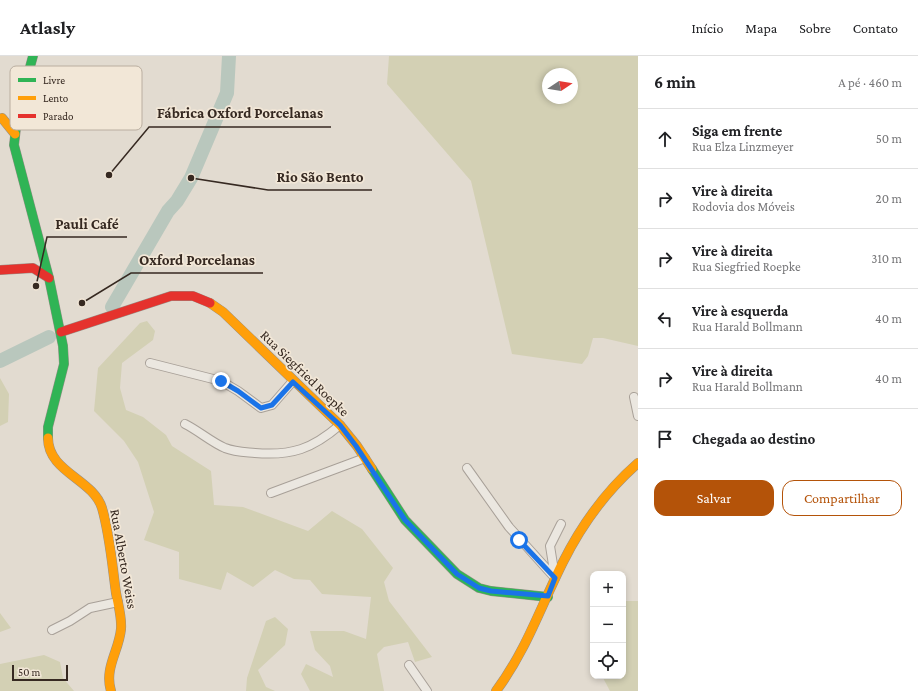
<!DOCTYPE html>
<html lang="pt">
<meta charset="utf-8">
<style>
:root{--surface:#fff;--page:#f6f6f6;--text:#202124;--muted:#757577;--line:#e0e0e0;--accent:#b45309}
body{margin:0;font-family:"Crimson Pro",serif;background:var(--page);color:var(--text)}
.controls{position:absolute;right:12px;bottom:12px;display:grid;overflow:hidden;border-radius:8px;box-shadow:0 2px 6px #0003}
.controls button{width:36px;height:36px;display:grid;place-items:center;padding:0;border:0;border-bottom:1px solid var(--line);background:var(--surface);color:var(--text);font:20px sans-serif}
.compass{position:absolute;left:542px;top:12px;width:36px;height:36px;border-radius:50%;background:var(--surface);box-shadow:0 2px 6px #0003;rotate:78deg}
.scale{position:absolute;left:12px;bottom:10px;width:56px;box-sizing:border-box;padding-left:4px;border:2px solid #362921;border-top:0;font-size:11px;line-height:14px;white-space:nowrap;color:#362921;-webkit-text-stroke:3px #f2e7d7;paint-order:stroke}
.stop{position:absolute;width:12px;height:12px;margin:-9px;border:3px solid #1a73e8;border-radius:50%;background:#fff}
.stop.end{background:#1a73e8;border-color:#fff;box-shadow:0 1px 4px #0008}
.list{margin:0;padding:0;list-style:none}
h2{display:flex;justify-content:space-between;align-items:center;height:52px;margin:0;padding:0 16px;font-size:17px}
h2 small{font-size:13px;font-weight:400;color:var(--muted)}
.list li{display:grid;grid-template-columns:26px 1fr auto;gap:12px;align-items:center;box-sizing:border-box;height:60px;padding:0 16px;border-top:1px solid var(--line)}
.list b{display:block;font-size:15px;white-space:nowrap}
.list p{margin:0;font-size:13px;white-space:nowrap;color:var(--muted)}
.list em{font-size:13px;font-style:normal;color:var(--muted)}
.actions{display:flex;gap:8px;padding:12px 16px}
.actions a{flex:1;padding:9px 0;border:1px solid var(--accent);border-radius:12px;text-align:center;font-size:14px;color:var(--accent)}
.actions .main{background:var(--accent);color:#fff}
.icon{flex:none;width:22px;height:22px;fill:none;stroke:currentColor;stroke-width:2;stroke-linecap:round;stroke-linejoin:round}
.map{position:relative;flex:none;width:638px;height:635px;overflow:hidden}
header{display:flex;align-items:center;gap:24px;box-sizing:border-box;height:56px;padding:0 20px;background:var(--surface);border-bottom:1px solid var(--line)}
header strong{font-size:19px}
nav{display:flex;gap:22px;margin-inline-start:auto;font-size:14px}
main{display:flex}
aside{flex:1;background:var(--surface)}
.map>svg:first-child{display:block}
.green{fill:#d3d0b4;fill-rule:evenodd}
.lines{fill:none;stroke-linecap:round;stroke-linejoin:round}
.river{stroke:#b9c7bd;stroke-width:14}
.street-casing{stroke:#a8a098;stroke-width:10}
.fast-casing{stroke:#979088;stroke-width:10}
.slow-casing{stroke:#979088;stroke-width:10}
.jam-casing{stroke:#979088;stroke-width:10}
.street{stroke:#ebe7e0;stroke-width:8}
.fast{stroke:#30b455;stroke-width:9}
.slow{stroke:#ff9f0a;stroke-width:9}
.jam{stroke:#e5322d;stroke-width:9}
.route{stroke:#1a73e8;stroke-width:5}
.labels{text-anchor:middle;stroke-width:3.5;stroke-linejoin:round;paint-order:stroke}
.street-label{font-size:14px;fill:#362921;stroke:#f2e7d7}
.key{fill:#f2e7d7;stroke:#baaea0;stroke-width:1}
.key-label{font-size:11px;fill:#362921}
.leader{fill:none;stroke:#362921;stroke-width:1.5}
.callout-dot{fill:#362921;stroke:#f2e7d7;stroke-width:1.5}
.callout-label{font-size:15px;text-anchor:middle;font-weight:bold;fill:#362921;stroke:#f2e7d7;stroke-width:3.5;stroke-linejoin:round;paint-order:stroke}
</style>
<header>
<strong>Atlasly</strong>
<nav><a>Início</a><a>Mapa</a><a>Sobre</a><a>Contato</a></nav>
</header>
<main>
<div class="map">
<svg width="638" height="635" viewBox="0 0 638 635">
<rect width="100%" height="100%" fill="#e2dbd0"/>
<path class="green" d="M389 0H638V290L603 282H593L588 300 582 308 512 298 471 125 387 28ZM548 18H572V42H548Z
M147 265 155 275 153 284 122 307 120 332 126 354 143 361 166 379 172 390 211 415 214 449 243 451 308 475 332 455 362 473 393 512 384 526 389 545 432 601 415 606 408 586 384 591 377 598 384 635H310L301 618 306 608 333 621 330 610 315 594 310 575H344L366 583 371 541 322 538 310 524 294 523 275 514 253 531 227 516 221 534 179 523V496L144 484 154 456 138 406 124 385 94 355 98 312 140 267Z
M0 322 9 338 8 366 0 370Z
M623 545H638V635H610L602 620H623Z
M0 557 11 572 0 576Z
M275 561 288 573 285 589 258 614 266 631 275 635H246L247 622 266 565Z
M44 599 60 606 63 622 74 635H0V608Z"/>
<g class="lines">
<path class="river" d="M112 251 168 155 177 145 191 122 227 37 229 0
M0 305 49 281"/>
<defs>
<path id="street" d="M150 307 221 325 238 335 261 352 272 349 293 325
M634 341 638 360
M185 368C199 375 211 386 225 392 235 396 245 396 255 397 292 400 312 393 340 369
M467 412 509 471 555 522
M271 437 365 402
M555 521 550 490 561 468
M52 574 70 565 90 552 118 546
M409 609 427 635"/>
<path id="fast" d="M33 0 18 55 14 89 49 222 63 290 64 308 48 371V382
M372 413 405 464 457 518 479 532 491 535 548 541"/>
<path id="slow" d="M2 62 15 78
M210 247 223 256 340 369 357 390 372 413
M48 382C48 416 93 423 102 452 110 480 112 508 116 537 118 548 122 561 121 573 119 595 104 612 111 635
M496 635C526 595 541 550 563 506 582 468 606 435 638 407"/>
<path id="jam" d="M0 214 33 212 49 222
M61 276 171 240H193L210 247"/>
</defs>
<use href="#street" class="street-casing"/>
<use href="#fast" class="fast-casing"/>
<use href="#slow" class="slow-casing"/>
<use href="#jam" class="jam-casing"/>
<use href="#street" class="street"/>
<use href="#fast" class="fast"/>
<use href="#slow" class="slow"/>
<use href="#jam" class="jam"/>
</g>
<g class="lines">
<path class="route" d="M221 325 238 335 261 352 272 349 293 326 340 369 356 390 405 464 457 518 479 532 491 535 548 540 555 522 519 484"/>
</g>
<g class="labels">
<g class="street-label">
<text transform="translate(305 317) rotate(44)" y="5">Rua Siegfried Roepke</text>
<text transform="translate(124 503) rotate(80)" y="5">Rua Alberto Weiss</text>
</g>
</g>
<rect x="10" y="10" width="132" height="64" rx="6" class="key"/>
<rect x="18" y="22" width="18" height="4" fill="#30b455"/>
<rect x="18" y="40" width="18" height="4" fill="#ff9f0a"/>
<rect x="18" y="58" width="18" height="4" fill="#e5322d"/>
<g class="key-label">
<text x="43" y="28">Livre</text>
<text x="43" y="46">Lento</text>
<text x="43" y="64">Parado</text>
</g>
<path class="leader" d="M109 119L149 71H331M191 122L268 134H372M36 230L47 181H127M82 247L131 217H263"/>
<g class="callout-dot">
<circle cx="109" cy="119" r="4"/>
<circle cx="191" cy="122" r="4"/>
<circle cx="36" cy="230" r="4"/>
<circle cx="82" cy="247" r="4"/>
</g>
<g class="callout-label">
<text x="240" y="62">Fábrica Oxford Porcelanas</text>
<text x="320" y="126">Rio São Bento</text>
<text x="87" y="173">Pauli Café</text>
<text x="197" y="209">Oxford Porcelanas</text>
</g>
</svg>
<div class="controls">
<button>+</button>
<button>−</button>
<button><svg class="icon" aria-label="locate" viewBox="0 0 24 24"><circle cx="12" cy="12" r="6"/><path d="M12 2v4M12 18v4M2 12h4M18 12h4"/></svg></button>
</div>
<svg class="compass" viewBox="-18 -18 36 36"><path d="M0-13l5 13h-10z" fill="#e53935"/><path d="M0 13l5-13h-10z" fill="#757577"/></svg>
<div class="scale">50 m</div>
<div class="stop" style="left:519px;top:484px"></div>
<div class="stop end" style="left:221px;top:325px"></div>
</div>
<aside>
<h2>6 min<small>A pé · 460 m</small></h2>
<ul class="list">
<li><svg class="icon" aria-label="ahead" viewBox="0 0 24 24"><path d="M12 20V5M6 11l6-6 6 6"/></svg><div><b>Siga em frente</b><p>Rua Elza Linzmeyer</p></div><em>50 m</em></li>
<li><svg class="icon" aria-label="right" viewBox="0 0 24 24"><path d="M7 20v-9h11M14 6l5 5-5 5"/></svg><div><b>Vire à direita</b><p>Rodovia dos Móveis</p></div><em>20 m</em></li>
<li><svg class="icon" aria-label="right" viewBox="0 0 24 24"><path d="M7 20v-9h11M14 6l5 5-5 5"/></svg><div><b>Vire à direita</b><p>Rua Siegfried Roepke</p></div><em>310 m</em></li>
<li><svg class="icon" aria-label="left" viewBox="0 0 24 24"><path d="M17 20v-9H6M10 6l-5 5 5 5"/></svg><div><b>Vire à esquerda</b><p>Rua Harald Bollmann</p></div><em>40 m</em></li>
<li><svg class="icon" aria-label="right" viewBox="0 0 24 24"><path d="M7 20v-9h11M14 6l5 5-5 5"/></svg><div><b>Vire à direita</b><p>Rua Harald Bollmann</p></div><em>40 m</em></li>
<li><svg class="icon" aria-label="arrive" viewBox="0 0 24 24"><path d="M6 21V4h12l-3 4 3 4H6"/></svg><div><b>Chegada ao destino</b></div></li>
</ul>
<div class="actions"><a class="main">Salvar</a><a>Compartilhar</a></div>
</aside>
</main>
